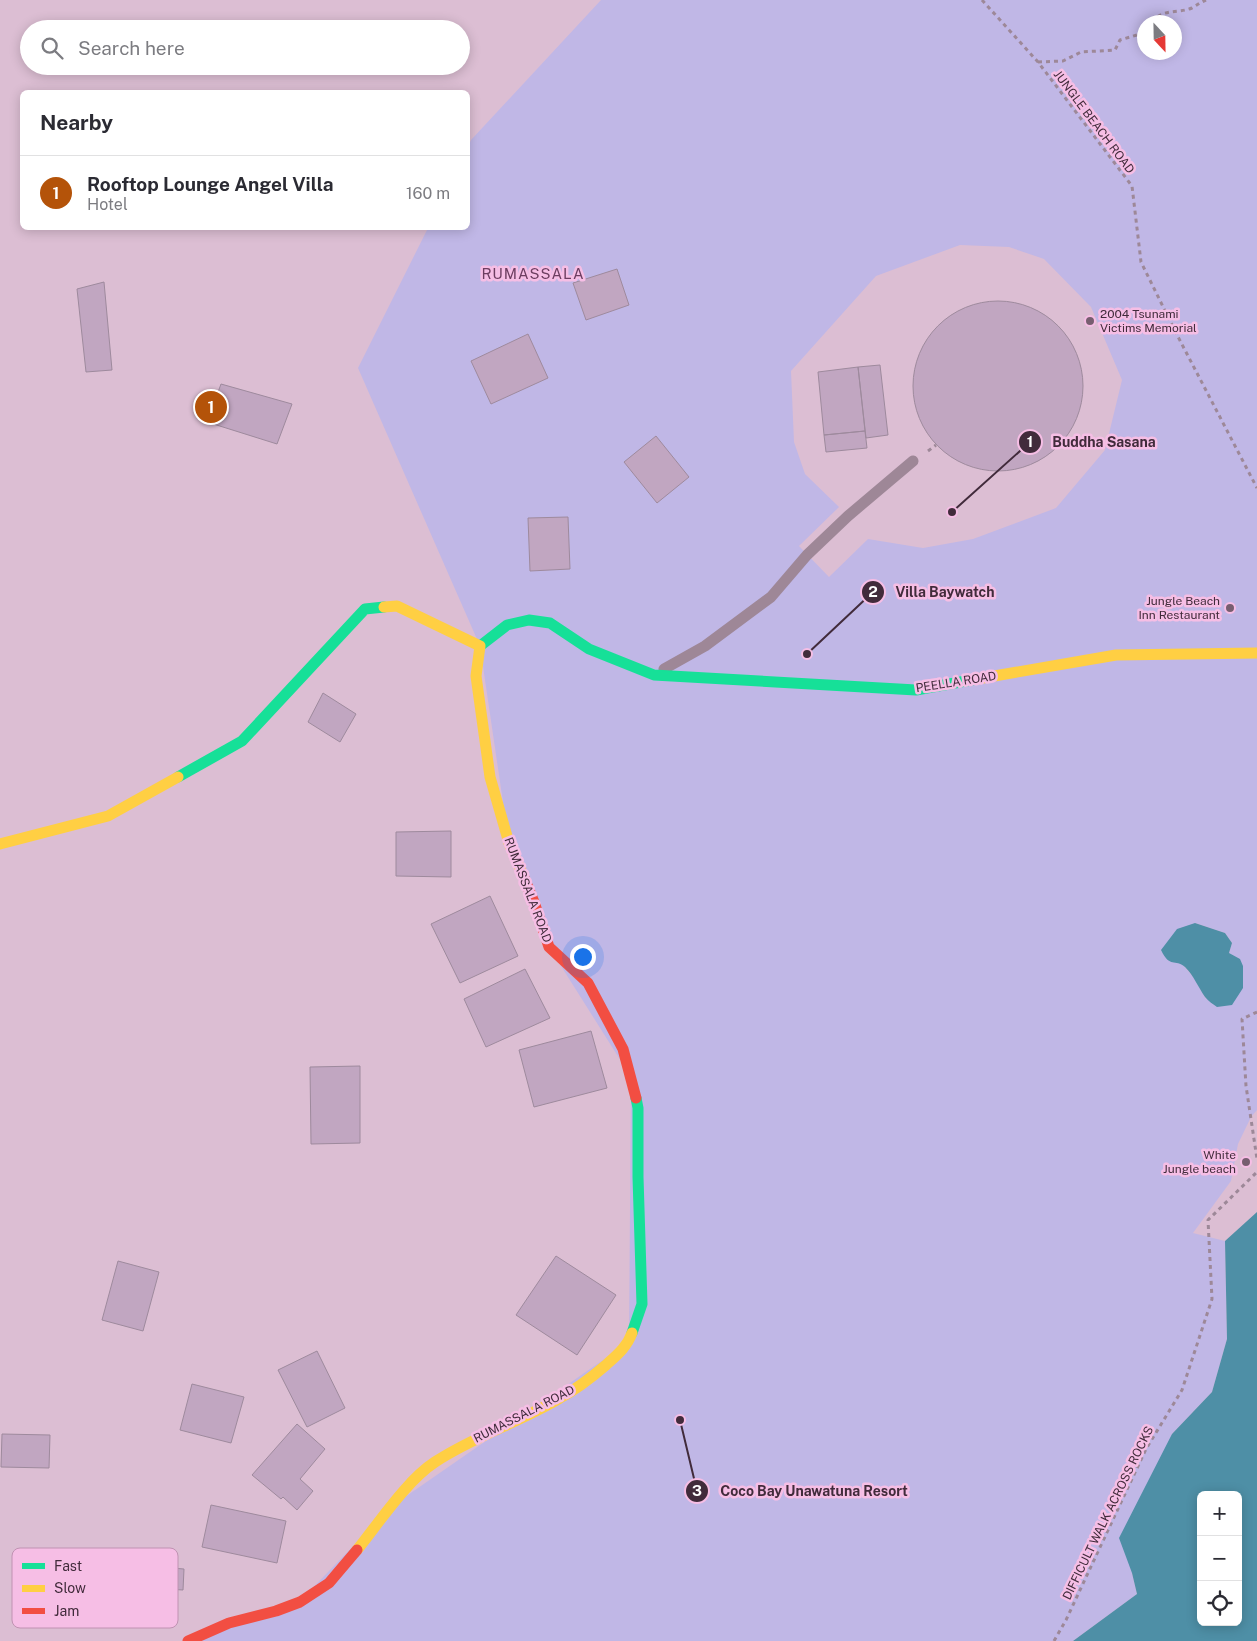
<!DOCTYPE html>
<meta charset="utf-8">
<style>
:root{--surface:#fff;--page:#f7f7f7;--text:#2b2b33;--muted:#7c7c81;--line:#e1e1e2;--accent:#b45309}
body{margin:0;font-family:"Public Sans",sans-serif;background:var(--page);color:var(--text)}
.controls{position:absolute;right:15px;bottom:15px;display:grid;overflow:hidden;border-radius:8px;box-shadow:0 2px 12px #0003}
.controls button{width:45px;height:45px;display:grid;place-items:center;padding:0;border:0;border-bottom:1px solid var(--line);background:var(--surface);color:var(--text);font:25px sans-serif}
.compass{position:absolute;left:1137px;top:15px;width:45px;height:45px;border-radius:50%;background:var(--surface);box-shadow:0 2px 12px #0003;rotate:158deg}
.you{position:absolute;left:582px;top:956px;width:18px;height:18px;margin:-12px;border:4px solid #fff;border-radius:50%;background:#1a73e8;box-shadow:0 0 0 8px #1a73e833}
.badge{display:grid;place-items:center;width:32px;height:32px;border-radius:50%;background:var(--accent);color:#fff;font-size:16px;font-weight:700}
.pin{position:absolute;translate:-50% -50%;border:2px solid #fff;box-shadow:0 1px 5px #0006}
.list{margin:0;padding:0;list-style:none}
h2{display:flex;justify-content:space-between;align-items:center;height:65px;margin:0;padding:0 20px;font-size:21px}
h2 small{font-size:16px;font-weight:400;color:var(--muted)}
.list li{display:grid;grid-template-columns:32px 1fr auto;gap:15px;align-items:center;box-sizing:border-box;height:75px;padding:0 20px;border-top:1px solid var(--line)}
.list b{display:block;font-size:19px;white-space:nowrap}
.list p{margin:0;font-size:16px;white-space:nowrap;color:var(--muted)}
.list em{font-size:16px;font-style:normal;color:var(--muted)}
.icon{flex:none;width:28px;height:28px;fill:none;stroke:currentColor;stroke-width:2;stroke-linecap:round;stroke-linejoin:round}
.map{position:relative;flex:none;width:1257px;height:1641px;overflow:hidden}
.search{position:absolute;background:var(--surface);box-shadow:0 2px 12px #0003;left:20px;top:20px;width:450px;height:55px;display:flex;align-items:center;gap:12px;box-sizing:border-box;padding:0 18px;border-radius:28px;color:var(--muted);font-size:19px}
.panel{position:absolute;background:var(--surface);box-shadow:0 2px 12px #0003;left:20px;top:90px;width:450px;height:140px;border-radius:8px}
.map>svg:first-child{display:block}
.green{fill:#c0b7e6;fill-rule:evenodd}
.water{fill:#4e8fa6;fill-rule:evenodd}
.building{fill:#c1a6c1;stroke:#9e8a9d}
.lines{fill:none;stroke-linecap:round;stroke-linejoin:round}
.path{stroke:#9d8898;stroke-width:3;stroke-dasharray:4 4;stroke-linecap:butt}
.lane{stroke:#9e8797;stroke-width:11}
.fast{stroke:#16e098;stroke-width:11}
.slow{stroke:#ffcf43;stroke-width:11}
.jam{stroke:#f24e42;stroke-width:11}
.poi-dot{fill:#775e70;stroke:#f6bee5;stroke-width:2}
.labels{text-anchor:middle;stroke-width:5;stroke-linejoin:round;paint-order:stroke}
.street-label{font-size:12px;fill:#412b3b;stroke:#f6bee5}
.poi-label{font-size:12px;fill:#412b3b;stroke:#f6bee5;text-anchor:end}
.quarter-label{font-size:15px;letter-spacing:1px;fill:#6d3e61;stroke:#f6bee5}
.key{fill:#f6bee5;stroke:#c092b2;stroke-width:1}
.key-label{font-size:14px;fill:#412b3b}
.leader{fill:none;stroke:#412b3b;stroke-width:2}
.callout-dot{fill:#412b3b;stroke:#f6bee5;stroke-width:2}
.mark-label{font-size:15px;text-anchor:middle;font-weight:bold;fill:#fff}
.callout-label{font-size:14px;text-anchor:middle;font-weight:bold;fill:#412b3b;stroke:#f6bee5;stroke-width:5;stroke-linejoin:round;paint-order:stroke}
</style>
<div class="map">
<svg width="1257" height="1641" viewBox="0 0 1257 1641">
<rect width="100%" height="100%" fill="#dcbed3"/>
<path class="green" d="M601 0H1257V1110L1251 1117 1238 1144 1231 1181 1193 1233 1225 1241 1227 1339 1212 1392 1172 1434 1132 1573 1137 1594 1073 1641H188L299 1602 392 1506 629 1342 631 1077 549 947 509 843 480 646 358 368 428 228H468V147L471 140ZM1144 22H1174V52H1144ZM960 245 1009 247 1044 259 1091 307 1122 380 1105 450 1056 508 973 539 923 548 868 539 829 577 799 546 839 507 805 474 794 442 791 371 876 276ZM1195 923 1225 933 1232 943 1229 953 1206 999 1195 979 1183 965Z"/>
<path class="water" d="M1195 923 1225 933 1232 943 1229 953 1240 959 1243 966V988L1232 1005 1217 1007C1213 1004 1208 1001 1205 997 1198 987 1194 976 1185 967 1175 958 1170 969 1161 950L1177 929Z
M1257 1212V1641H1073L1137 1594 1132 1573 1119 1538 1172 1434 1212 1392 1227 1339 1225 1241ZM1201 1495H1238V1622H1201Z"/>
<path class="building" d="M617 269 629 305 586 320 573 283Z
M104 282 112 370 86 372 77 289Z
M913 386a85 85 0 1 1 170 0a85 85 0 1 1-170 0Z
M528 334 548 378 491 404 471 361Z
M880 365 888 435 866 438 858 367Z
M858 367 865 431 824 435 818 372Z
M221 384 292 404 277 444 207 422Z
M865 431 867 448 826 452 824 435Z
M656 436 689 477 657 503 624 462Z
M568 517 570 569 530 571 528 518Z
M323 693 356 714 340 742 308 722Z
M451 831V877L396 876V832Z
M490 896 518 956 460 983 431 924Z
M525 969 550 1018 486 1047 464 999Z
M591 1031 607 1088 534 1107 519 1050Z
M360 1066V1143L311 1144 310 1067Z
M556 1256 616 1295 577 1355 516 1315Z
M118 1261 159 1272 143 1331 102 1320Z
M317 1351 345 1408 307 1427 278 1370Z
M192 1384 244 1397 231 1443 180 1430Z
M297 1424 325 1449 300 1479 313 1491 297 1510 283 1497 281 1499 252 1475Z
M2 1434 50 1435 49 1468 1 1467Z
M211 1505 286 1521 277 1563 202 1547Z
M135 1565 184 1569 183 1590 133 1587Z"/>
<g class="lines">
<path class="path" d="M982 0 1038 62 1132 186 1141 262 1175 331 1257 488
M1152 22C1163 8 1177 14 1192 8 1197 5 1201 2 1206 0
M1038 62 1063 61 1081 52 1115 50 1120 40 1137 35 1144 30
M928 451 936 445
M1257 1012 1242 1019 1246 1086 1257 1159
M1054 1641 1066 1620 1146 1449 1182 1390 1212 1299 1208 1220 1257 1172"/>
<path class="lane" d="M664 669 705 646 771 597 807 555 848 516 913 461"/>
<path class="fast" d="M480 646 507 625 529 620 550 623 589 649 654 675 916 690 977 679
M178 777 242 741 365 609 384 607
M632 1333 642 1304 638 1177V1108L636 1098"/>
<path class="slow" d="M384 607 397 606 480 646 476 676 490 777 509 843 522 873
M977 679 1116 655 1257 653
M0 844 108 816 178 777
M357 1550C378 1524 407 1480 435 1462 474 1436 520 1422 560 1398 577 1389 592 1377 606 1365 617 1355 627 1347 632 1333"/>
<path class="jam" d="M522 873 534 902 549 947 588 983 623 1049 636 1098
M188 1641 229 1623 276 1611 300 1602 329 1583 357 1550"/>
</g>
<g class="poi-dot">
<circle cx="1090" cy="321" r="5"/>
<circle cx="1230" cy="608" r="5"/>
<circle cx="1246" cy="1162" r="5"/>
</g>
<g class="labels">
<g class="street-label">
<text transform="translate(1094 122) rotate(53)" y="4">JUNGLE BEACH ROAD</text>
<text transform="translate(956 682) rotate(-9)" y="4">PEELLA ROAD</text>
<text transform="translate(528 890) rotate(69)" y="4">RUMASSALA ROAD</text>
<text transform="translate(524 1414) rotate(-27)" y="4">RUMASSALA ROAD</text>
<text transform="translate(1108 1513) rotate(-64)" y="4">DIFFICULT WALK ACROSS ROCKS</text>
</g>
<g class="poi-label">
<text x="1100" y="318" text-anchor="start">2004 Tsunami<tspan x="1100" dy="14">Victims Memorial</tspan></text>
<text x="1220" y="605">Jungle Beach<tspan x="1220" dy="14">Inn Restaurant</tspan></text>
<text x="1236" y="1159">White<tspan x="1236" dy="14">Jungle beach</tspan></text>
</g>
<g class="quarter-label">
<text x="533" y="279">RUMASSALA</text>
</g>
</g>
<rect x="12" y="1548" width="166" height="80" rx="8" class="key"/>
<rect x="22" y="1563" width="23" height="6" fill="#16e098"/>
<rect x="22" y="1585" width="23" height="7" fill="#ffcf43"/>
<rect x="22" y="1608" width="23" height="6" fill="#f24e42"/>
<g class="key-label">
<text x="54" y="1571">Fast</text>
<text x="54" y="1593">Slow</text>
<text x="54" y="1616">Jam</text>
</g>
<path class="leader" d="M952 512L1030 442M807 654L873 592M680 1420L697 1491"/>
<g class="callout-dot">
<circle cx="952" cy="512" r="5"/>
<circle cx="807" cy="654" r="5"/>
<circle cx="680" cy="1420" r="5"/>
<circle cx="1030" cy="442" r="12"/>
<circle cx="873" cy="592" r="12"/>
<circle cx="697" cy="1491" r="12"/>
</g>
<g class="mark-label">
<text x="1030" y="447">1</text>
<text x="873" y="597">2</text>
<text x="697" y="1496">3</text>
</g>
<g class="callout-label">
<text x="1104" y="447">Buddha Sasana</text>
<text x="945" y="597">Villa Baywatch</text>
<text x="814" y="1496">Coco Bay Unawatuna Resort</text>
</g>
</svg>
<div class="controls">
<button>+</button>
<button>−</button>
<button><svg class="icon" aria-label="locate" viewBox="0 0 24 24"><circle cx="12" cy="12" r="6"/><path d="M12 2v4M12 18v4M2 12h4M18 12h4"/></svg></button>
</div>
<svg class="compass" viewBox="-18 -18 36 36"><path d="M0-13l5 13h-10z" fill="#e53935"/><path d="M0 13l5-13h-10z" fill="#7c7c81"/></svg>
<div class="you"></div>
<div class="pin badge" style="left:211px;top:407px">1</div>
<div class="search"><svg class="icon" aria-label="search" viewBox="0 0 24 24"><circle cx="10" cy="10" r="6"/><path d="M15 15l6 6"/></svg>Search here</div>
<section class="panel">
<h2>Nearby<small></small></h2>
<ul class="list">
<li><span class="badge">1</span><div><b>Rooftop Lounge Angel Villa</b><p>Hotel</p></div><em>160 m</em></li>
</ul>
</section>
</div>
